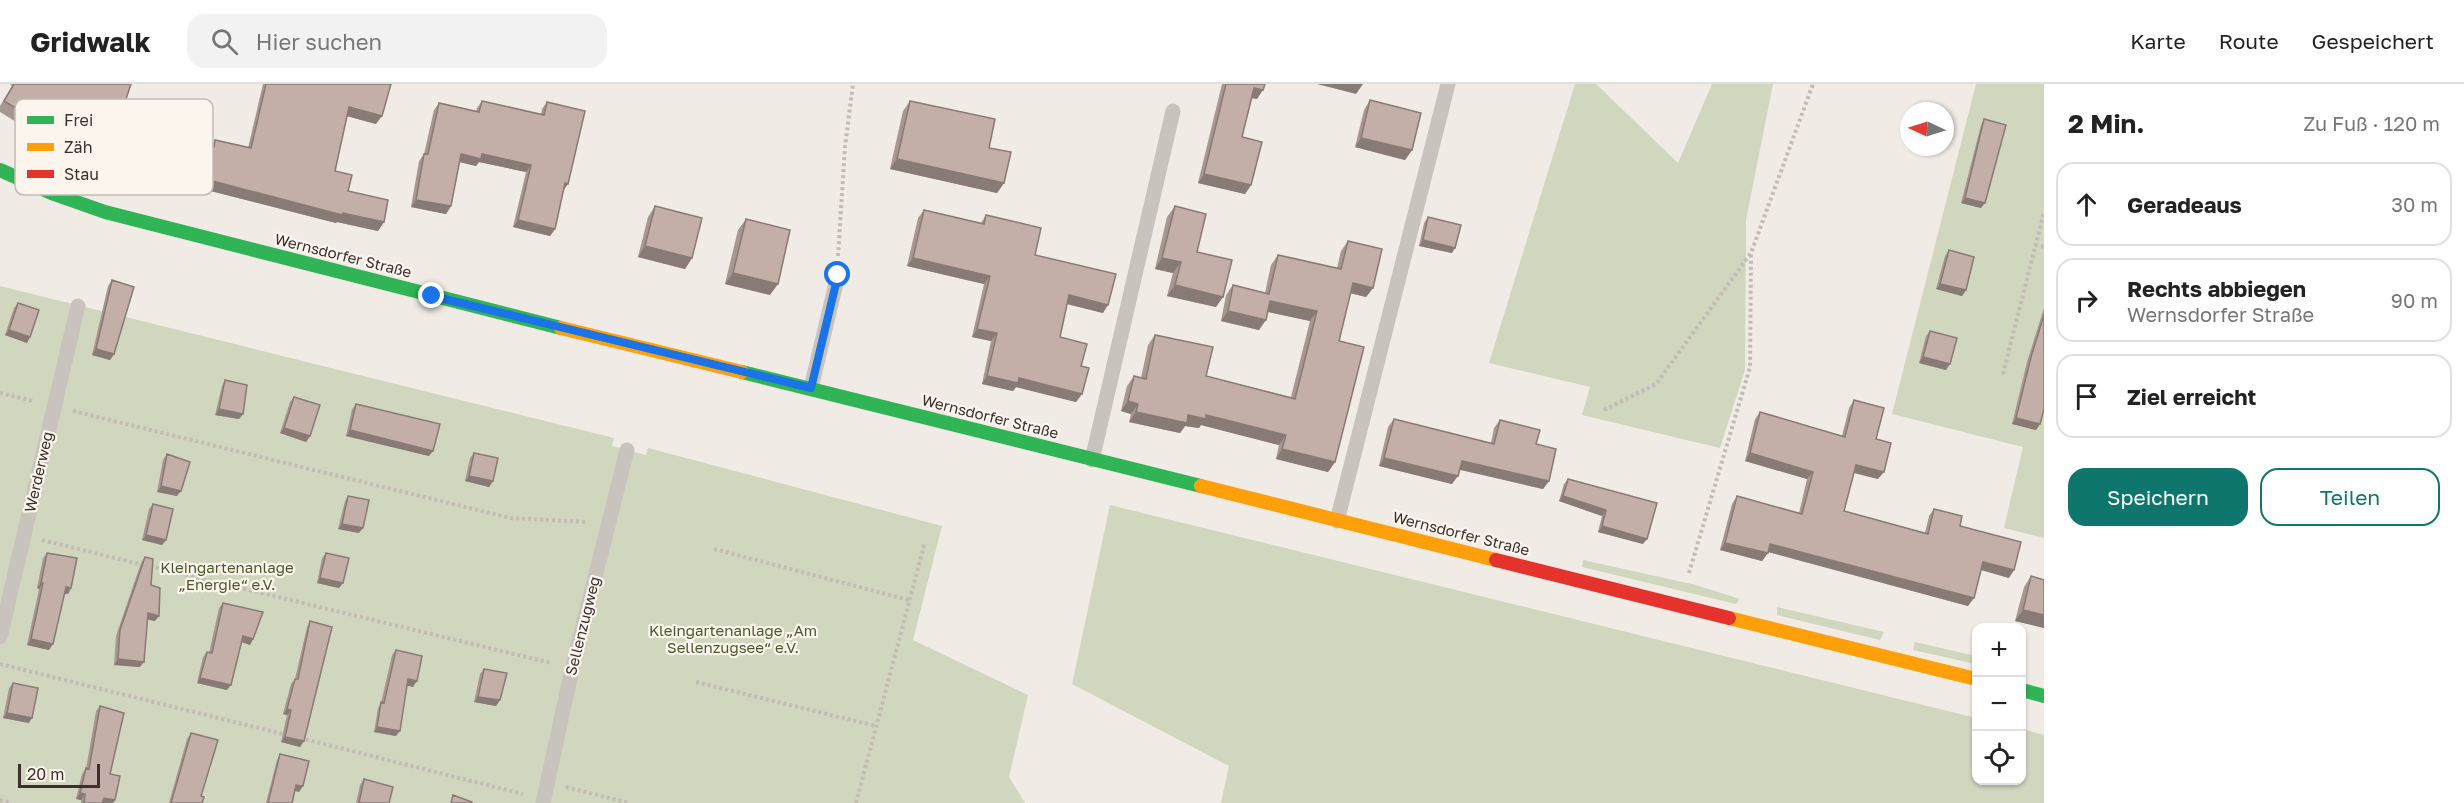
<!DOCTYPE html>
<html lang="de">
<meta charset="utf-8">
<style>
:root{--surface:#fff;--page:#f2f2f2;--text:#222;--muted:#767676;--line:#e0e0e0;--accent:#0f766e}
body{margin:0;font-family:"Golos Text",sans-serif;background:var(--page);color:var(--text)}
.controls{position:absolute;right:18px;bottom:18px;display:grid;overflow:hidden;border-radius:12px;box-shadow:0 2px 4px #0004}
.controls button{width:54px;height:54px;display:grid;place-items:center;padding:0;border:0;border-bottom:2px solid var(--line);background:var(--surface);color:var(--text);font:30px sans-serif}
.compass{position:absolute;left:1900px;top:18px;width:54px;height:54px;border-radius:50%;background:var(--surface);box-shadow:0 2px 4px #0004;rotate:274deg}
.scale{position:absolute;left:18px;bottom:15px;width:82px;box-sizing:border-box;padding-left:6px;border:3px solid #3b302b;border-top:0;font-size:16px;line-height:21px;white-space:nowrap;color:#3b302b;-webkit-text-stroke:4px #fbf5ee;paint-order:stroke}
.stop{position:absolute;width:18px;height:18px;margin:-14px;border:4px solid #1a73e8;border-radius:50%;background:#fff}
.stop.end{background:#1a73e8;border-color:#fff;box-shadow:0 2px 6px #0008}
.list{margin:0;padding:0;list-style:none}
h2{display:flex;justify-content:space-between;align-items:center;height:78px;margin:0;padding:0 24px;font-size:26px}
h2 small{font-size:20px;font-weight:400;color:var(--muted)}
.list li{display:grid;grid-template-columns:39px 1fr auto;gap:18px;align-items:center;box-sizing:border-box;height:84px;margin:0 12px 12px;padding:0 12px;border:2px solid var(--line);border-radius:18px}
.list b{display:block;font-size:22px;white-space:nowrap}
.list p{margin:0;font-size:20px;white-space:nowrap;color:var(--muted)}
.list em{font-size:20px;font-style:normal;color:var(--muted)}
.actions{display:flex;gap:12px;padding:18px 24px}
.actions a{flex:1;padding:14px 0;border:2px solid var(--accent);border-radius:18px;text-align:center;font-size:21px;color:var(--accent)}
.actions .main{background:var(--accent);color:#fff}
.icon{flex:none;width:33px;height:33px;fill:none;stroke:currentColor;stroke-width:2;stroke-linecap:round;stroke-linejoin:round}
.map{position:relative;flex:none;width:2044px;height:719px;overflow:hidden}
header{display:flex;align-items:center;gap:36px;box-sizing:border-box;height:84px;padding:0 30px;background:var(--surface);border-bottom:2px solid var(--line)}
header strong{font-size:28px}
nav{display:flex;gap:33px;margin-inline-start:auto;font-size:21px}
.search{width:420px;height:54px;background:var(--page);display:flex;align-items:center;gap:15px;box-sizing:border-box;padding:0 21px;border-radius:18px;color:var(--muted);font-size:22px}
main{display:flex}
aside{flex:1;background:var(--surface)}
.map>svg:first-child{display:block}
.green{fill:#d1d6bf}
.lines{fill:none;stroke-linecap:round;stroke-linejoin:round}
.path{stroke:#c2bbb6;stroke-width:4;stroke-dasharray:3 3;stroke-linecap:butt}
.lane{stroke:#c9c3be;stroke-width:15}
.fast{stroke:#30b455;stroke-width:14}
.slow{stroke:#ff9f0a;stroke-width:14}
.jam{stroke:#e5322d;stroke-width:14}
.wall{fill:#a89690}
.shaded-wall{fill:#887a75}
.building{fill:#c3afa7;stroke:#887a75;stroke-width:1.5}
.route{stroke:#1a73e8;stroke-width:8}
.labels{text-anchor:middle;stroke-width:4.5;stroke-linejoin:round;paint-order:stroke}
.street-label{font-size:15px;fill:#3b302b;stroke:#fbf5ee}
.park-label{font-size:15px;fill:#4a5a2e;stroke:#fbf5ee}
.key{fill:#fbf5ee;stroke:#c1bab4;stroke-width:1.5}
.key-label{font-size:16px;fill:#3b302b}
</style>
<header>
<strong>Gridwalk</strong>
<div class="search"><svg class="icon" aria-label="search" viewBox="0 0 24 24"><circle cx="10" cy="10" r="6"/><path d="M15 15l6 6"/></svg>Hier suchen</div>
<nav><a>Karte</a><a>Route</a><a>Gespeichert</a></nav>
</header>
<main>
<div class="map">
<svg width="2044" height="719" viewBox="0 0 2044 719">
<rect width="100%" height="100%" fill="#f0ebe5"/>
<path class="green" d="M1575 0H1596L1678 79 1712 0H1773L1746 136 1745 286 1720 364 1582 331 1590 303 1489 279Z
M1976 0H2044V454L2004 444 2023 363 1892 330Z
M0 202 614 354 612 362 646 371 648 364 942 442 913 556 1028 611 1009 693 1025 719H0Z
M1110 421 1976 634V696H2022V645L2044 651V719H1221L1229 682 1072 600Z
M1583 476 1696 501 1740 515 1736 520 1582 483Z
M1777 523 1884 548 1880 556 1777 531Z
M1915 558 1976 572V580L1913 566Z"/>
<g class="lines">
<path class="path" d="M2035 161 2044 163
M838 172 845 63 853 0
M2003 290 2044 128
M0 309 34 317
M1604 326 1656 300 1751 169 1813 0
M73 327 510 434 587 438
M42 456 143 481
M714 465 909 516
M150 482 551 579
M1689 489 1750 283 1751 170
M0 580 287 651
M696 598 876 642
M300 654 523 710
M566 703 629 719
M0 716 10 719
M856 719 925 458"/>
<path class="lane" d="M811 304 838 191
M1092 376 1173 27
M1337 437 1448 0
M0 553 78 222
M543 719 572 585 627 366"/>
<path class="fast" d="M0 86 54 110 105 128 561 244
M742 288 1201 402
M2022 606 2044 612"/>
<path class="slow" d="M561 244 742 288
M1201 402 1496 476
M1729 534 1976 595"/>
<path class="jam" d="M1496 476 1729 534"/>
</g>
<path class="wall" d="M10 0H131L116 45 109 55 47 34 36 50 0 28V22L12 2Z
M263 0H391L376 40 347 32 335 87 348 107 384 138 378 147 337 138 336 139 199 104 201 95 184 91 189 67 195 59 211 62 215 56 248 64Z
M1222 0H1265L1257 15 1251 14 1242 53 1251 101 1245 110 1198 99Z
M1370 16 1412 66 1405 76 1355 63 1364 26Z
M482 17 541 30 542 25 547 18 563 107 555 145 550 152 513 143 526 88 479 78 476 82 459 78 451 122 446 130 411 123 419 77 424 70 434 26 439 19 476 27 477 24Z
M910 17 989 64 1004 99 997 109 890 85 903 27Z
M1984 35 1981 124 1961 119 1981 41Z
M655 122 692 174 685 185 638 173 648 133Z
M1175 122 1216 223 1167 212 1173 189 1155 185 1167 133Z
M924 126 981 139 986 131 1035 171 1103 229 1067 220 1060 253 1081 282 1082 310 1076 318 1016 303 1013 307 982 300 991 257 972 253 984 200 907 182 918 134Z
M1428 133 1452 169 1419 162 1424 139Z
M746 135 770 211 725 200 738 146Z
M1348 157 1373 204 1366 213 1350 209 1339 257 1335 378 1328 388 1276 375 1279 361 1201 341 1199 344 1185 342 1180 349 1129 338 1131 330 1121 327 1127 302 1134 292 1141 294 1148 261 1155 251 1206 292 1291 313 1310 237 1268 228 1259 246 1221 237 1226 211 1233 201 1265 209 1271 181 1278 171 1337 184 1341 167Z
M1949 166 1966 206 1962 212 1936 205 1945 172Z
M112 196 114 270 110 276 92 271 108 202Z
M18 219 27 259 5 251 14 224Z
M2044 224V325L2040 340 2036 346 2012 340 2027 278Z
M1930 247 1946 286 1919 279 1926 252Z
M225 296 243 330 239 335 215 331 222 302Z
M294 313 310 352 306 358 280 349 290 318Z
M1854 316 1876 355 1878 395 1854 389 1844 427 1925 449 1929 432 1934 425 1960 442 2009 494 1981 486 1968 522 1768 468 1762 477 1720 466 1732 420 1737 412 1799 429 1807 395 1745 377 1755 335 1760 328 1842 352 1849 324Z
M356 320 429 372 346 352 352 325Z
M1394 335 1491 359 1494 344 1500 336 1536 360 1549 397 1543 405 1460 385 1452 400 1379 382 1388 343Z
M474 369 493 397 489 403 465 397 470 374Z
M167 370 177 412 157 408 163 376Z
M1568 395 1643 460 1598 448 1602 432 1559 417 1564 400Z
M348 412 359 449 338 445 345 417Z
M153 420 166 456 162 461 142 456 149 425Z
M47 469 71 504 68 510 64 509 49 566 27 561 39 505 37 504 43 474Z
M326 469 343 499 339 504 317 499 322 474Z
M145 473 155 537 148 535 140 583 114 581 116 552 141 479Z
M2031 492 2044 496V544L2015 537 2024 503Z
M223 519 253 555 250 561 241 558 227 606 197 599 203 573 207 568 209 569 219 524Z
M310 537 304 657 300 663 281 658 287 631 283 630 291 600 295 595 307 543Z
M396 566 413 603 407 601 396 652 374 648 378 624 381 619 392 571Z
M484 585 500 616 496 622 474 618 480 590Z
M13 599 29 639 3 634 9 604Z
M100 622 110 690 115 716 113 719H81V716L76 715 82 690 86 684V685L96 627Z
M191 649 202 719H169L187 655Z
M280 670 303 702 299 708 295 707 292 719H266L277 676Z
M364 695 389 719H356L360 701Z"/>
<path class="shaded-wall" d="M1317 0H1363L1356 10Z
M1254 4 1263 6 1257 15 1247 13Z
M349 23 382 32 376 40 343 31Z
M53 24 116 45 109 55 46 34Z
M1361 54 1412 66 1405 76 1355 63Z
M461 70H482L531 81 526 88 479 78 476 82 456 77Z
M897 75 1004 99 997 109 890 85Z
M190 83 207 87 201 95 184 91Z
M1204 90 1251 101 1245 110 1198 99Z
M205 95 384 138 378 147 337 138 336 139 199 104Z
M565 99 568 100 563 107Z
M1965 114 1985 119 1981 124 1961 119Z
M416 116 451 122 446 130 411 123Z
M518 136 555 145 550 152 513 143Z
M1423 156 1455 164 1452 169 1419 162Z
M645 162 692 174 685 185 638 173Z
M913 174 990 192 984 200 907 182Z
M1162 174 1181 178 1173 189 1155 185Z
M733 189 778 200 770 211 725 200Z
M1353 199 1373 204 1366 213 1346 208Z
M1940 200 1966 206 1962 212 1936 205Z
M1175 201 1223 213 1216 223 1167 212Z
M1069 211 1108 221 1103 229 1063 219Z
M1270 217 1317 227 1310 237 1264 227Z
M1228 227 1266 236 1259 246 1221 237Z
M977 245 997 249 991 257 972 253Z
M9 246 30 253 27 259 5 251Z
M96 265 114 270 110 276 92 271Z
M1923 273 1950 280 1946 286 1919 279Z
M987 292 1019 294 1082 310 1076 318 1016 303 1013 307 982 300Z
M1128 317 1138 320 1131 330 1121 327Z
M219 325 243 330 239 335 215 331Z
M1136 328 1188 331H1206L1286 351 1279 361 1201 341 1199 344 1185 342 1180 349 1129 338Z
M2016 334 2040 340 2036 346 2012 340Z
M284 344 310 352 306 358 280 349Z
M350 346 433 367 429 372 346 352Z
M1282 365 1335 378 1328 388 1276 375Z
M1750 369 1813 388 1807 395 1745 377Z
M1384 374 1458 392 1452 400 1379 382Z
M1462 377 1549 397 1543 405 1456 385Z
M1856 381 1884 388 1878 395 1851 388Z
M469 392 493 397 489 403 465 397Z
M161 402 181 407 177 412 157 408Z
M1563 412 1606 426 1602 432 1559 417Z
M342 440 363 444 359 449 338 445Z
M1602 442 1647 455 1643 460 1598 448Z
M146 451 166 456 162 461 142 456Z
M1725 459 1768 469 1762 477 1720 466Z
M1770 460 1974 514 1968 522 1765 467Z
M1983 478 2014 486 2009 494 1978 485Z
M320 494 343 499 339 504 317 499Z
M41 499H43L39 505 37 504Z
M66 503 71 504 68 510 62 509Z
M2023 526 2044 531V544L2015 537Z
M148 529 159 532 155 537 145 535Z
M243 552 253 555 250 561 239 557Z
M31 555 53 560 49 566 27 561Z
M118 575 144 578 140 583 114 581Z
M200 594 231 601 227 606 197 599Z
M408 595 417 597 413 603 404 601Z
M478 613 500 616 496 622 474 618Z
M287 625 291 626 287 631 283 630Z
M7 629 32 634 29 639 3 634Z
M377 643 400 647 396 652 374 648Z
M285 653 304 657 300 663 281 658Z
M296 701 303 702 299 708 292 706Z
M80 709 85 710 81 716 76 715Z
M104 714 115 716 113 719H100Z"/>
<path class="building" d="M14 0H131L116 45 53 24 43 41 4 17Z
M266 0H391L382 32 349 23 335 87 352 91 348 107 388 116 384 138 343 129 342 131 205 95 207 87 190 83 195 59 214 63 215 56 251 64Z
M1226 0H1265L1263 6 1254 4 1242 53 1262 58 1251 101 1204 90Z
M1370 16 1421 29 1412 66 1361 54Z
M482 17 544 31 547 18 585 27 568 100 565 99 555 145 518 136 531 81 482 70 481 75 461 70 451 122 416 116 424 70H428L439 19 479 28Z
M910 17 995 35 989 64 1011 68 1004 99 897 75Z
M1984 35 2006 41 1985 119 1965 114Z
M655 122 702 134 692 174 645 162Z
M1175 122 1206 130 1197 168 1232 176 1223 213 1175 201 1181 178 1162 174Z
M924 126 984 140 986 131 1041 144 1035 171 1116 190 1108 221 1069 211 1060 253 1087 260 1081 282 1089 284 1082 310 1019 294 1018 299 987 292 997 249 977 245 990 192 913 174Z
M1428 133 1461 141 1455 164 1423 156Z
M746 135 790 146 778 200 733 189Z
M1348 157 1382 165 1373 204 1353 199 1339 257 1364 263 1335 378 1282 365 1286 351 1206 331V335L1188 331 1187 339 1136 328 1138 320 1128 317 1134 292 1146 295 1155 251 1213 263 1206 292 1295 315 1317 227 1270 217 1266 236 1228 227 1233 201 1269 210 1278 171 1341 185Z
M1949 166 1974 173 1966 206 1940 200Z
M112 196 134 203 114 270 96 265Z
M18 219 39 226 30 253 9 246Z
M2044 231V325L2040 340 2016 334 2031 273Z
M1930 247 1957 254 1950 280 1923 273Z
M225 296 247 301 243 330 219 325Z
M294 313 320 321 310 352 284 344Z
M1854 316 1884 324 1876 355 1891 359 1884 388 1856 381 1844 427 1928 450 1934 425 1962 432 1960 442 2021 458 2014 486 1983 478 1974 514 1770 460 1768 469 1725 459 1737 412 1802 430 1813 388 1750 369 1760 328 1845 353Z
M356 320 440 340 433 367 350 346Z
M1394 335 1494 360 1500 336 1540 346 1536 360 1556 365 1549 397 1462 377 1458 392 1384 374Z
M474 369 498 374 493 397 469 392Z
M167 370 190 378 181 407 161 402Z
M1568 395 1657 419 1647 455 1602 442 1606 426 1563 412Z
M348 412 369 416 363 444 342 440Z
M153 420 173 425 166 456 146 451Z
M47 469 77 474 71 504 66 503 53 560 31 555 43 499H41Z
M326 469 349 474 343 499 320 494Z
M145 473 153 475 151 501 160 504 159 532 148 529 144 578 118 575 120 546Z
M2031 492 2044 496V531L2023 526Z
M223 519 263 528 253 555 243 552 231 601 200 594 207 568 212 569Z
M310 537 332 543 304 657 285 653 291 626 287 625 295 595H298Z
M396 566 422 572 417 597 408 595 400 647 377 643 381 618 384 619Z
M484 585 507 589 500 616 478 613Z
M13 599 38 604 32 634 7 629Z
M100 622 124 629 110 690 120 692 115 716 104 714 102 719H84L85 710 80 709 86 684 89 685Z
M191 649 218 656 201 712 204 713 202 719H171Z
M280 670 309 677 303 702 296 701 292 719H268Z
M364 695 393 703 389 719H359Z
M453 711 472 718V719H451Z"/>
<g class="lines">
<path class="route" d="M432 212 811 304 838 191"/>
</g>
<g class="labels">
<g class="street-label">
<text transform="translate(343 172) rotate(14)" y="5">Wernsdorfer Straße</text>
<text transform="translate(990 333) rotate(14)" y="5">Wernsdorfer Straße</text>
<text transform="translate(39 388) rotate(-77)" y="5">Werderweg</text>
<text transform="translate(1461 450) rotate(14)" y="5">Wernsdorfer Straße</text>
<text transform="translate(583 542) rotate(-76)" y="5">Sellenzugweg</text>
</g>
<g class="park-label">
<text x="227" y="489">Kleingartenanlage<tspan x="227" dy="17">„Energie“ e.V.</tspan></text>
<text x="733" y="552">Kleingartenanlage „Am<tspan x="733" dy="17">Sellenzugsee“ e.V.</tspan></text>
</g>
</g>
<rect x="15" y="15" width="198" height="96" rx="9" class="key"/>
<rect x="27" y="32" width="27" height="8" fill="#30b455"/>
<rect x="27" y="59" width="27" height="8" fill="#ff9f0a"/>
<rect x="27" y="86" width="27" height="8" fill="#e5322d"/>
<g class="key-label">
<text x="64" y="42">Frei</text>
<text x="64" y="69">Zäh</text>
<text x="64" y="96">Stau</text>
</g>
</svg>
<div class="controls">
<button>+</button>
<button>−</button>
<button><svg class="icon" aria-label="locate" viewBox="0 0 24 24"><circle cx="12" cy="12" r="6"/><path d="M12 2v4M12 18v4M2 12h4M18 12h4"/></svg></button>
</div>
<svg class="compass" viewBox="-18 -18 36 36"><path d="M0-13l5 13h-10z" fill="#e53935"/><path d="M0 13l5-13h-10z" fill="#767676"/></svg>
<div class="scale">20 m</div>
<div class="stop" style="left:838px;top:191px"></div>
<div class="stop end" style="left:432px;top:212px"></div>
</div>
<aside>
<h2>2 Min.<small>Zu Fuß · 120 m</small></h2>
<ul class="list">
<li><svg class="icon" aria-label="ahead" viewBox="0 0 24 24"><path d="M12 20V5M6 11l6-6 6 6"/></svg><div><b>Geradeaus</b></div><em>30 m</em></li>
<li><svg class="icon" aria-label="right" viewBox="0 0 24 24"><path d="M7 20v-9h11M14 6l5 5-5 5"/></svg><div><b>Rechts abbiegen</b><p>Wernsdorfer Straße</p></div><em>90 m</em></li>
<li><svg class="icon" aria-label="arrive" viewBox="0 0 24 24"><path d="M6 21V4h12l-3 4 3 4H6"/></svg><div><b>Ziel erreicht</b></div></li>
</ul>
<div class="actions"><a class="main">Speichern</a><a>Teilen</a></div>
</aside>
</main>
